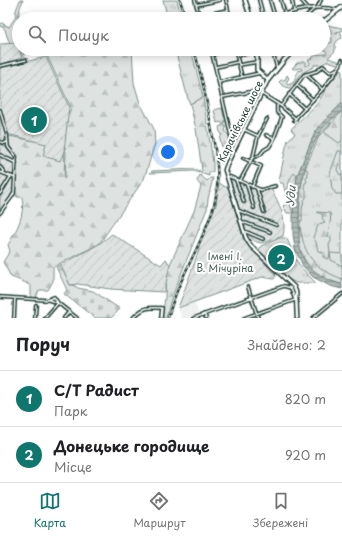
<!DOCTYPE html>
<html lang="uk">
<meta charset="utf-8">
<style>
:root{--surface:#fff;--page:#f6f6f6;--text:#202124;--muted:#757577;--line:#e0e0e0;--accent:#0f766e}
body{margin:0;font-family:"Playpen Sans",sans-serif;background:var(--page);color:var(--text)}
.you{position:absolute;left:168px;top:152px;width:14px;height:14px;margin:-10px;border:3px solid #fff;border-radius:50%;background:#1a73e8;box-shadow:0 0 0 6px #1a73e833}
.badge{display:grid;place-items:center;width:26px;height:26px;border-radius:50%;background:var(--accent);color:#fff;font-size:13px;font-weight:700}
.pin{position:absolute;translate:-50% -50%;border:2px solid #fff;box-shadow:0 1px 4px #0006}
.list{margin:0;padding:0;list-style:none}
h2{display:flex;justify-content:space-between;align-items:center;height:52px;margin:0;padding:0 16px;font-size:17px}
h2 small{font-size:13px;font-weight:400;color:var(--muted)}
.list li{display:grid;grid-template-columns:26px 1fr auto;gap:12px;align-items:center;box-sizing:border-box;height:56px;padding:0 16px;border-top:1px solid var(--line)}
.list b{display:block;font-size:15px;white-space:nowrap}
.list p{margin:0;font-size:13px;white-space:nowrap;color:var(--muted)}
.list em{font-size:13px;font-style:normal;color:var(--muted)}
.icon{flex:none;width:22px;height:22px;fill:none;stroke:currentColor;stroke-width:2;stroke-linecap:round;stroke-linejoin:round}
.map{position:relative;flex:none;width:342px;height:318px;overflow:hidden}
.search{position:absolute;background:var(--surface);box-shadow:0 2px 10px #0003;left:12px;right:12px;top:12px;height:44px;display:flex;align-items:center;gap:10px;box-sizing:border-box;padding:0 14px;border-radius:22px;color:var(--muted);font-size:15px}
.sheet{height:164px;background:var(--surface)}
nav{display:flex;justify-content:space-around;align-items:center;box-sizing:border-box;height:56px;border-top:1px solid var(--line);background:var(--surface);font-size:11px;color:var(--muted)}
nav a{display:grid;justify-items:center;gap:2px}
nav .on{color:var(--accent)}
.map>svg:first-child{display:block}
.built{fill:#eef1f0}
.grass{fill:url(#grass-tufts);stroke:#7e908b}
.forest{fill:url(#forest-firs);stroke:#7e908b}
.wetland{fill:url(#wetland-marsh);stroke:#7e908b}
.cemetery{fill:url(#cemetery-stones);stroke:#7e908b}
.garden{fill:url(#garden-furrows);stroke:#7e908b}
.water{fill:url(#water-rules);stroke:#758883}
.lines{fill:none;stroke-linecap:round;stroke-linejoin:round}
.street-casing{stroke:#1f3d34;stroke-width:4.5}
.secondary-casing{stroke:#1f3d34;stroke-width:5.5}
.primary-casing{stroke:#1f3d34;stroke-width:6}
.street{stroke:#fff;stroke-width:1.5}
.secondary{stroke:#fff;stroke-width:2.5}
.primary{stroke:#fff;stroke-width:3}
.rail-casing{stroke:#1f3d34;stroke-width:2.5}
.rail{stroke:#fff;stroke-width:1;stroke-dasharray:3;stroke-linecap:butt}
.labels{text-anchor:middle;stroke-width:4;stroke-linejoin:round;paint-order:stroke}
.street-label{font-size:10px;fill:#1f3d34;stroke:#fff}
.park-label{font-size:10px;fill:#455e57;stroke:#fff}
.water-label{font-size:11px;font-style:italic;fill:#4a625b;stroke:#fff}
</style>
<div class="map">
<svg width="342" height="318" viewBox="0 0 342 318">
<defs>
<pattern id="grass-tufts" width="24" height="20" patternUnits="userSpaceOnUse"><rect width="24" height="20" fill="#dee3e2"/><path d="M3 7l-1-3M5 7V3M7 7l1-3M15 17l-1-3M17 17v-4M19 17l1-3" fill="none" stroke="#bec4c2"/></pattern>
<pattern id="forest-firs" width="22" height="20" patternUnits="userSpaceOnUse"><rect width="22" height="20" fill="#dee3e2"/><path d="M5 1l3.5 6h-7zM16 11l3.5 6h-7z" fill="#bec4c2"/></pattern>
<pattern id="wetland-marsh" width="20" height="14" patternUnits="userSpaceOnUse"><rect width="20" height="14" fill="#dee3e2"/><path d="M1 5h8M5 5V1M11 12h8M15 12V8" fill="none" stroke="#bec4c2"/></pattern>
<pattern id="cemetery-stones" width="16" height="16" patternUnits="userSpaceOnUse"><rect width="16" height="16" fill="#dee3e2"/><path d="M2 7V4a2 2 0 0 1 4 0v3zM10 15v-3a2 2 0 0 1 4 0v3z" fill="#bec4c2"/></pattern>
<pattern id="garden-furrows" width="10" height="10" patternUnits="userSpaceOnUse"><rect width="10" height="10" fill="#dee3e2"/><path d="M-1 1l2-2M0 10L10 0M9 11l2-2" fill="none" stroke="#bec4c2"/></pattern>
<pattern id="water-rules" width="6" height="5" patternUnits="userSpaceOnUse"><rect width="6" height="5" fill="#afbab7"/><path d="M0 2.5h6" fill="none" stroke="#8e9896"/></pattern>
</defs>
<rect width="100%" height="100%" fill="#fff"/>
<filter id="ink" filterUnits="userSpaceOnUse"><feTurbulence type="fractalNoise" baseFrequency=".025" numOctaves="2"/><feDisplacementMap in="SourceGraphic" scale="8" xChannelSelector="R" yChannelSelector="G"/><feConvolveMatrix kernelMatrix="1 2 1 2 8 2 1 2 1" color-interpolation-filters="sRGB"/></filter>
<g filter="url(#ink)">
<path class="built" d="M195 303 199 315 192 318H182L178 309Z"/>
<path class="grass" d="M163 0H177L182 19H168Z
M327 25 342 28V31L336 32 335 34 341 33 342 38C335 41 335 43 335 51L328 58 338 61 340 65 338 68 337 64 328 61 321 65H314V67C300 73 299 75 292 88 288 89 281 85 279 82L281 80H285L287 75 289 78 286 83 288 85 293 83 298 71 302 70 301 68 294 69 292 68 297 63 305 61 307 63 304 65 306 66 310 64V63L308 60 314 57V55L326 54 327 52 323 48V40L330 43 332 42 331 30Z
M175 49H191L203 97 190 104 188 99Z
M342 69V103L323 122 312 139 297 176 293 213H287L283 206 288 203 283 183H280L279 181 286 147 288 140 295 134 291 129 317 104 329 84Z
M331 122 327 133H342V282L319 269 306 255 299 237 305 169 319 136Z
M280 238H286C290 243 290 248 292 253 298 265 307 274 316 283H296L289 279 259 251V249L261 246Z"/>
<path class="forest" d="M20 0H23C15 17 19 31 19 49H22L25 59 23 60 21 52C11 47 7 39 5 29L0 26V24L2 23 9 27 15 18 16 10Z
M44 49H132L134 83 140 103 154 129 155 144 144 179 99 244 53 267V281L48 290H39L36 298 31 297V286L24 282 11 277 3 262 10 251 8 245C17 229 25 216 22 197H17L13 191 17 156 6 145 9 136 65 147 64 179 65 178 66 153 62 133 71 108Z
M203 97 213 162V172H209V176L200 173 202 170 196 129 190 104Z
M222 108 224 117 226 118 224 123 226 128 225 131 229 136V140L234 143 229 151 226 153 223 152 220 139 222 134 220 132 219 127 223 125 221 122 217 123 214 110Z
M342 111V140L339 143 324 132Z
M194 169 200 171 199 173 194 171 150 173 152 171Z
M305 169H307L308 177H306V179L307 182 305 183 304 187 306 190V198L304 200 302 210V221H299L301 186Z
M200 175 207 181 210 178H213L208 199 207 209 171 299 166 318H162L165 298 166 273 171 262 194 211 201 186 197 181Z
M317 212 330 213C332 221 328 229 328 237L331 238V241L329 245 330 253 329 258 327 259 323 257 322 252 318 251 316 242 313 237 319 224 325 222 322 218 323 215Z
M300 226C304 256 314 268 342 279V284C323 280 302 265 299 245 298 238 299 232 300 226Z"/>
<path class="wetland" d="M338 151H341C342 159 338 163 337 170L340 175 342 174V194H336L332 189 330 173Z
M294 173 297 176 293 213C288 200 284 185 294 173Z
M330 253 342 254V266L331 260Z"/>
<path class="cemetery" d="M61 265 70 285H73L78 288 93 291 120 309 111 318H95L64 294 67 290 56 267Z"/>
<path class="garden" d="M17 43 22 58 0 64V44Z
M46 57 69 107 64 151 60 161 43 156 46 144 7 134 4 141 0 140V68Z
M0 144 5 146 15 158 13 193 0 211Z
M230 179 262 192 271 189C279 203 287 218 283 236 265 242 258 250 246 231Z
M219 183 229 189 244 241 276 275 274 279 262 277 178 308 199 250V245L216 205Z
M112 234 161 265 166 259 170 265 164 292 110 289 78 284 70 285 61 265 99 244Z"/>
<path class="water" d="M342 103V111C335 118 325 124 320 133 303 160 299 190 299 221 299 235 298 248 304 260 311 273 328 281 342 285V289L330 286 313 277 303 266 295 249 293 235V213L297 176 316 130H317L323 122Z"/>
<g class="lines">
<defs>
<path id="street" d="M195 0 200 19
M226 0 230 19
M259 0 264 19
M270 0 275 17
M281 0 285 14
M292 0 294 11
M301 0 308 8
M196 5 220 0
M318 6 321 0
M199 16 228 10
M237 19 250 15
M266 19C290 13 313 3 338 10
M303 19 315 8
M211 49 232 140 236 143
M235 49 242 77
M272 49 277 68
M213 54 238 49
M237 56 256 51
M239 65 257 62
M0 66 26 60
M216 67 238 62
M306 74 322 89
M219 82 260 73
M297 85 313 100
M262 94 281 106 296 119
M289 94 305 109
M223 97 255 91H262
M281 106 304 75 317 71 323 66 330 72C338 70 340 67 342 60
M0 110 7 135 8 147 16 157 14 193 11 198 0 213
M294 120 322 90 337 71
M243 129 258 136
M266 135 274 139
M0 142 5 143 7 142
M0 155 16 163
M243 158 261 166 252 187
M252 158 260 155 264 150 269 147 273 141 282 117 277 112V103
M0 167 4 172
M0 172 15 178
M228 176 261 190 275 186
M236 180 244 202
M240 181 253 157 258 136 267 119
M247 185 254 208
M257 189 264 212
M0 194 11 176
M237 210 276 225
M240 221 270 232
M244 231 263 239
M248 287 258 318
M0 297 47 300 54 297 58 303
M49 300 58 303 77 318
M204 314 206 318
M14 318 15 298
M35 318 36 305
M45 318 58 303
M64 318 69 312
M133 318C143 307 148 307 162 308L161 318
M194 318 284 286 291 288 295 300
M244 318 295 300
M313 318 342 294"/>
<path id="secondary" d="M268 80 228 162 225 170 246 238 251 246 294 287 296 292 297 318"/>
<path id="primary" d="M245 0 251 19
M323 22 342 7
M257 49V70L268 80 285 59 295 49"/>
</defs>
<use href="#street" class="street-casing"/>
<use href="#secondary" class="secondary-casing"/>
<use href="#primary" class="primary-casing"/>
<use href="#street" class="street"/>
<use href="#secondary" class="secondary"/>
<use href="#primary" class="primary"/>
<defs>
<path id="rail" d="M180 0 186 19
M168 318C178 278 203 244 214 205 221 178 216 153 211 126 207 100 201 75 194 49"/>
</defs>
<use href="#rail" class="rail-casing"/>
<use href="#rail" class="rail"/>
</g>
</g>
<g class="labels">
<g class="street-label">
<text transform="translate(240 121) rotate(-64)" y="4">Карачівське шосе</text>
</g>
<g class="park-label">
<text x="225" y="260">Імені І.<tspan x="225" dy="12">В. Мічуріна</tspan></text>
</g>
<g class="water-label">
<text transform="translate(291 196) rotate(-85)" y="4">Уди</text>
</g>
</g>
</svg>
<div class="you"></div>
<div class="pin badge" style="left:34px;top:120px">1</div>
<div class="pin badge" style="left:281px;top:258px">2</div>
<div class="search"><svg class="icon" aria-label="search" viewBox="0 0 24 24"><circle cx="10" cy="10" r="6"/><path d="M15 15l6 6"/></svg>Пошук</div>
</div>
<section class="sheet">
<h2>Поруч<small>Знайдено: 2</small></h2>
<ul class="list">
<li><span class="badge">1</span><div><b>С/Т Радист</b><p>Парк</p></div><em>820 m</em></li>
<li><span class="badge">2</span><div><b>Донецьке городище</b><p>Місце</p></div><em>920 m</em></li>
</ul>
</section>
<nav>
<a class="on"><svg class="icon" aria-label="map" viewBox="0 0 24 24"><path d="M3 6l6-2 6 2 6-2v14l-6 2-6-2-6 2zM9 4v14M15 6v14"/></svg>Карта</a>
<a><svg class="icon" aria-label="directions" viewBox="0 0 24 24"><path d="M12 3l9 9-9 9-9-9zM9 14v-3h6M13 9l2 2-2 2"/></svg>Маршрут</a>
<a><svg class="icon" aria-label="saved" viewBox="0 0 24 24"><path d="M7 4h10v16l-5-4-5 4z"/></svg>Збережені</a>
</nav>
